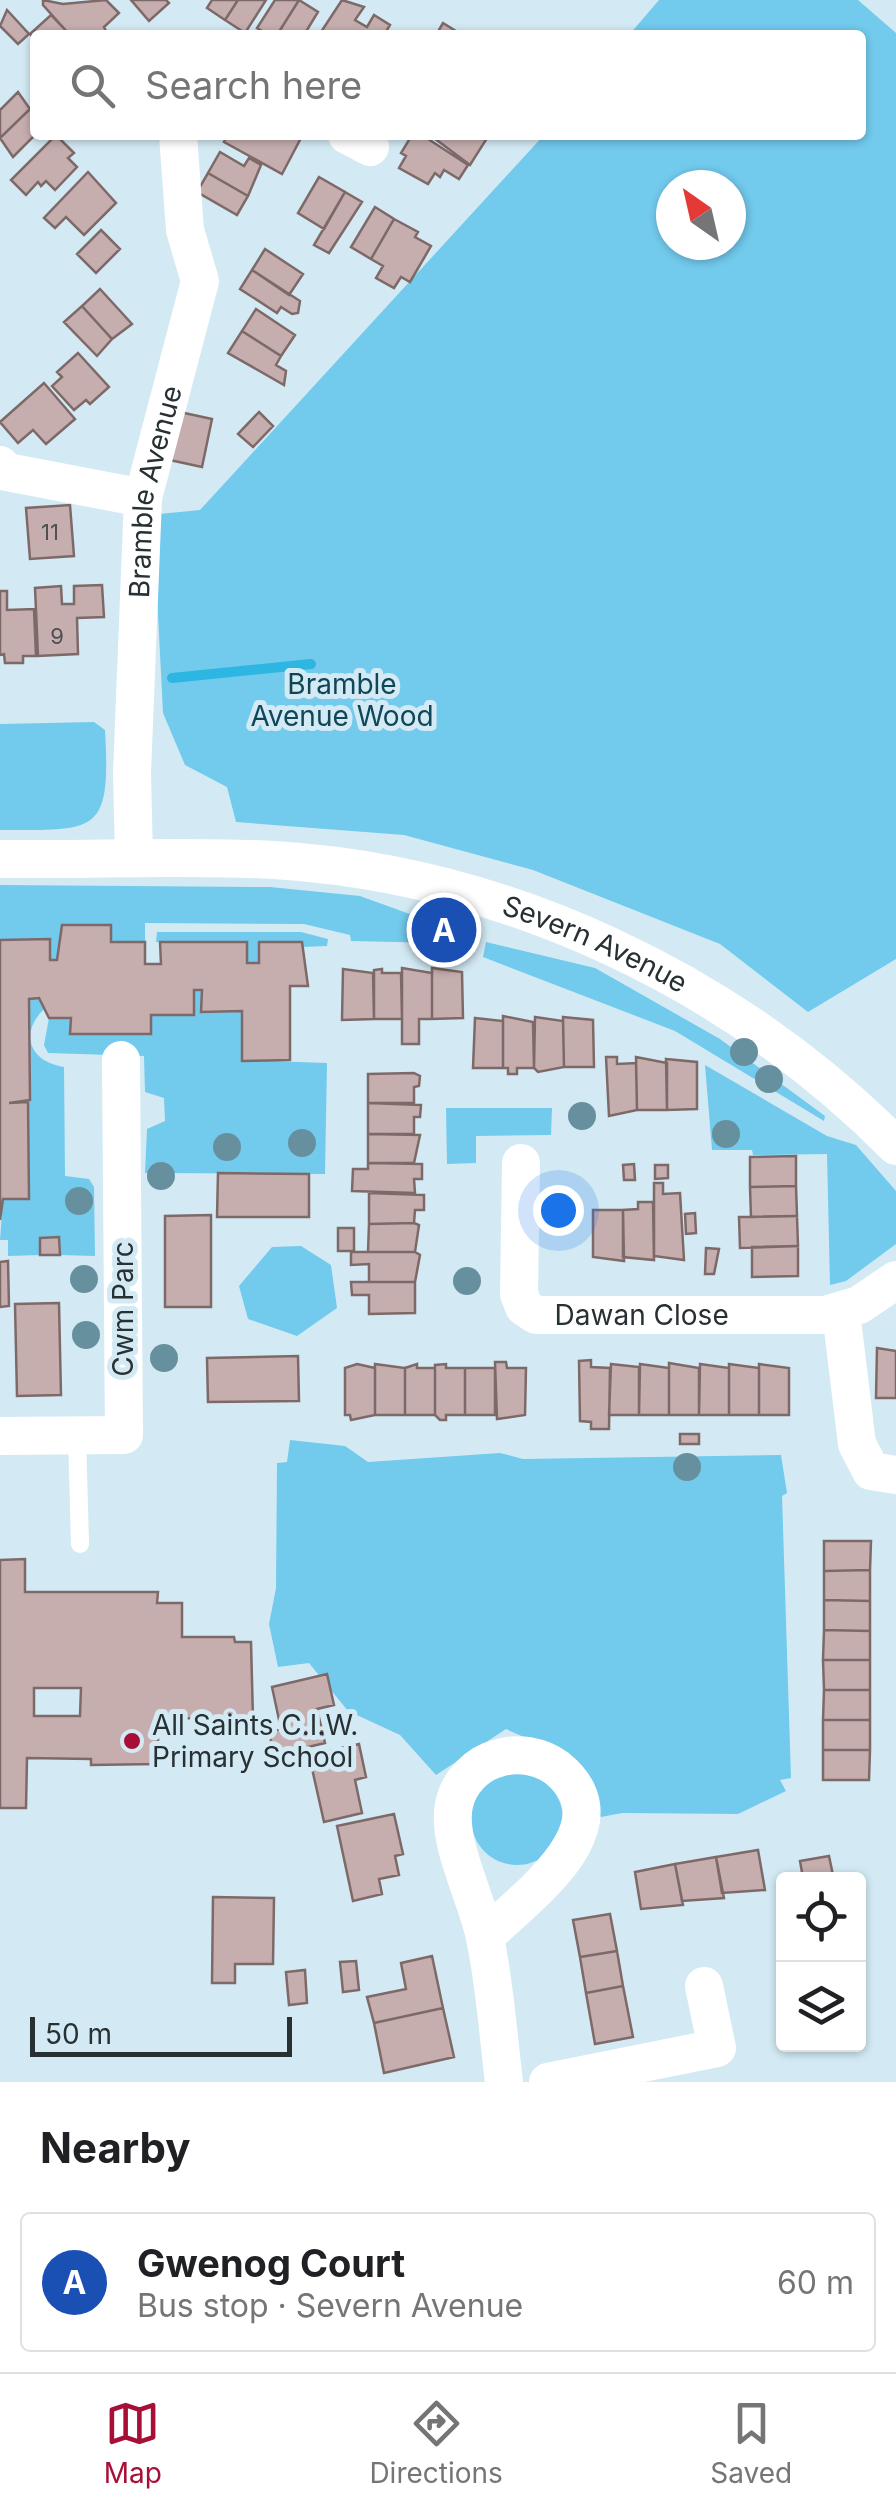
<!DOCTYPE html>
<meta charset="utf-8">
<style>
:root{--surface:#fff;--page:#f6f6f6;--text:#202124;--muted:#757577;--line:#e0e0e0;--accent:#a70f36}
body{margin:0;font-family:Inter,sans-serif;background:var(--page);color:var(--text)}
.controls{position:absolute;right:30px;bottom:30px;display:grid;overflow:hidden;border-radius:10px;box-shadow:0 2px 8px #0004}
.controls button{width:90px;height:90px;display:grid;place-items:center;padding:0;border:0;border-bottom:2px solid var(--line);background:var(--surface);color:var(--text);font:50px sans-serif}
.compass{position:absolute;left:656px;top:170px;width:90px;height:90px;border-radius:50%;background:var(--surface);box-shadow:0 2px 8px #0004;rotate:326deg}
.scale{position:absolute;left:30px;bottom:25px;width:262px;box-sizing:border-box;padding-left:10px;border:5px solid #273033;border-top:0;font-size:28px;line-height:35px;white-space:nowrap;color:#273033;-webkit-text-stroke:8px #d3eaf4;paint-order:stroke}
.you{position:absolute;left:558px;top:1210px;width:35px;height:35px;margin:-25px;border:8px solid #fff;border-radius:50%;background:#1a73e8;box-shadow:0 0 0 15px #1a73e833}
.badge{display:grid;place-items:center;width:65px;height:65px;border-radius:50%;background:var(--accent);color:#fff;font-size:32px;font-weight:700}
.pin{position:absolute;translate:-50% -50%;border:5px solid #fff;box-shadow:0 2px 10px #0006}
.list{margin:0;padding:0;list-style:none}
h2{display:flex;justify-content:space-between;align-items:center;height:130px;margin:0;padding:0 40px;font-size:42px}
h2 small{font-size:32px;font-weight:400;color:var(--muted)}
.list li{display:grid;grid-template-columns:65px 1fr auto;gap:30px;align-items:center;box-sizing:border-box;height:140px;margin:0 20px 20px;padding:0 20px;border:2px solid var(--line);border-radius:10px}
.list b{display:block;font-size:38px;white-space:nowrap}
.list p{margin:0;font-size:32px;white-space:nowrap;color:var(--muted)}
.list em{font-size:32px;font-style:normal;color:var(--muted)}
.icon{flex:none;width:55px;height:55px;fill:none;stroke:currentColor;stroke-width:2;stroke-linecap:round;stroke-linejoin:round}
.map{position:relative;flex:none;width:896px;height:2082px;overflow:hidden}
.search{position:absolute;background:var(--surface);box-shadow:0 2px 8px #0004;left:30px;right:30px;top:30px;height:110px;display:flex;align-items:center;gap:25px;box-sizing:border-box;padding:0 35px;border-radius:10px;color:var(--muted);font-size:38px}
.sheet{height:290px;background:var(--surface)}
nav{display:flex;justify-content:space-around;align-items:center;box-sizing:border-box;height:140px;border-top:2px solid var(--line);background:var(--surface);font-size:28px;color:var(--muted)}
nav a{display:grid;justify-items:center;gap:5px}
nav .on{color:var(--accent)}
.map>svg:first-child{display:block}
.green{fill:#72caed;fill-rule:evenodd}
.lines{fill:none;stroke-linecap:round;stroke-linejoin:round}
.stream{stroke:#2eb6e2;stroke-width:10}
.building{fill:#c6aeaf;stroke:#7e6969;stroke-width:2.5;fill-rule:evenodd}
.lane{stroke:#fff;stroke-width:18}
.street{stroke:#fff;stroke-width:38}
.tree{fill:#67909e}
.poi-dot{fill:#a70f36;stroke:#d3eaf4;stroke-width:4}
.labels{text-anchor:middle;stroke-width:10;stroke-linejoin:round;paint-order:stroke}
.number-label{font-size:22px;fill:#4f5052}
.street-label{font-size:28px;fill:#273033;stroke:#d3eaf4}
.park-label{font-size:28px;fill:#0f4658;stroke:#d3eaf4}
.poi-label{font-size:28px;fill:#273033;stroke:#d3eaf4;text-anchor:start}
</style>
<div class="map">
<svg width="896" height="2082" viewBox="0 0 896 2082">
<rect width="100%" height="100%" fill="#d3eaf4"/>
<path class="green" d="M659 0H858L896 33V959L808 1012 720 944 533 870 404 835 236 822 227 787 185 765 163 713 156 575 159 514 200 510 544 135H861V35H629ZM671 185H731V245H671Z
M94 722 105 730C111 835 97 830 0 830V724Z
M0 885 270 887 360 896 476 938 470 953 440 943 351 941 350 935 304 924 145 923V942H111V925H63L57 960H50L0 940Z
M157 932H301L328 939 327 946 302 947 301 942 259 963H247L246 942H156Z
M486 942 595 968 720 1039 825 1116 824 1121 675 1031 483 957Z
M194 990H202V1011H242V1060L327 1063 325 1174 145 1173 147 1129 165 1121 164 1098 145 1092 144 1056 48 1053 44 1045 49 1018H71V1034H150L151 1015H194Z
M39 998 44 1009C18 1035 31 1062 64 1067L65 1176 89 1179 94 1187 95 1256 60 1255 58 1238H40V1255L8 1256V1240H0L3 1199 29 1198 28 1103H9L29 999Z
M705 1065 827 1136 856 1145 896 1191V1244L846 1281 830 1285 827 1154 753 1155 752 1150H712Z
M446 1108H552L551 1135 476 1136V1163L447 1164Z
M301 1246 331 1265 337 1308 297 1336 248 1319 239 1286 272 1247Z
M290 1440 345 1446 368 1462 500 1453 523 1459 781 1455 787 1493 782 1496 791 1778 780 1780 786 1791 738 1814 622 1813 601 1817 564 1755 506 1729 436 1775 400 1735 348 1711 309 1663 278 1667 269 1624 276 1588 277 1463 287 1462Z
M471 1819a46 46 0 1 1 92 0a46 46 0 1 1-92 0Z"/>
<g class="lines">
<path class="stream" d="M172 678 311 664"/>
</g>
<path class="building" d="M43 0 63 4 106 0 119 13 104 27 108 35H70L43 5Z
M131 0H166L169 3 149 21Z
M212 0H238L225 20 207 8Z
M238 0H266L245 33 225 20Z
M275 0H299L277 35H269L257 28Z
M299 0 318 12 304 35H277Z
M342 0 364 7 355 20 367 27 374 15 390 25 384 35H319Z
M7 10 29 34 18 44 0 26Z
M51 15 70 35H35V39L30 34Z
M443 23 459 33 458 35H436Z
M18 92 30 109 0 138V110Z
M30 109 35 114V135L13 157 0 138Z
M56 135 74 153 68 158 77 167 55 190 46 181 41 186 38 182 26 195 11 180Z
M227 135H301L302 136 282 174 224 142Z
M412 135H422L468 165 459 179 444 170 440 177 435 173 428 184 399 168 406 156 401 153Z
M430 135H489L470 165Z
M220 152 244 166 249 158 261 165 248 196 208 173Z
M88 172 116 203 84 235 66 217 55 228 44 218Z
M208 173 248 196 237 215 197 192Z
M319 177 345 192 324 229 298 213Z
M345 192 362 202 329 253 314 245Z
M375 207 394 219 371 259 351 247Z
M394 219 418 232 415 237 431 246 410 282 401 277 394 288 376 278 383 266 371 259Z
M101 230 120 249 96 273 77 254Z
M265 249 303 274 289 295 252 270Z
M252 270 300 301 298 313 292 314 281 307 277 313 240 289Z
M100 289 132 324 112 339 82 306Z
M82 306 112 339 97 356 64 322Z
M256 309 295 335 281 356 242 331Z
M242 331 281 356 276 365 286 371 284 385 228 353Z
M78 353 109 387 90 404 86 400 74 410 52 386 62 377 57 372Z
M44 383 75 419 46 444 33 430 18 443 0 422Z
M175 411 212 419 202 467 165 459Z
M259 412 273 426 253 447 238 434Z
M70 505 74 556 30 559 26 508Z
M102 585 104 617 77 618 78 654 38 656 35 588 61 586 62 604H74V586Z
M0 591H7V610L34 609 36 656H23V663H5L4 654 0 655Z
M62 925H111V942H145V964H161L160 942H247V963H259V942H302L308 986H290V1060L242 1061V1011L201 1012 202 990H194V1015H151V1034H70L71 1018H49L39 998 29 999 30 1100 9 1103 28 1102 29 1199H3L0 1220V940L50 939V960H57Z
M402 968 432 973V1019H419V1044H402Z
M432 968 462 972 463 1018 432 1019Z
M343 969 373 973 374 1019 342 1020Z
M382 969V973H401L402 1019H374V970Z
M503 1016 533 1022 534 1068H517V1074H508V1068H503Z
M535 1017 563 1021 564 1067 538 1072 534 1068Z
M563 1017 593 1020 594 1067H564Z
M475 1018 503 1021V1068H473Z
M606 1057H617V1064L636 1063 637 1110 609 1116Z
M636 1057 667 1063V1110H637Z
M666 1059 697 1062V1109L667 1110Z
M414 1073 420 1076 419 1086 414 1087V1103H368V1074Z
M368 1103 421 1105 420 1117H414V1134H368Z
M368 1134 420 1135 414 1163H368Z
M796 1156V1186L750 1187V1157Z
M368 1163 422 1164V1179H414L415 1193 352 1191 353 1169H368Z
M634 1164 635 1180H624L623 1165Z
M655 1165H668V1178L655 1179Z
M218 1173 309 1174V1217H217Z
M654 1183H663V1194L680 1193 684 1260 654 1256Z
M796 1186 797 1216 751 1217 750 1187Z
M369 1193 424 1195V1210H415L414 1223 369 1224Z
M638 1202H653L654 1260 623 1257V1210L638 1209Z
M593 1210H623L624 1261 593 1257Z
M695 1213 696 1233 686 1234 685 1214Z
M211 1215V1307H165V1216Z
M797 1216 798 1246 740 1248 739 1217Z
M414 1223 419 1225 415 1252H368L369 1224Z
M338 1228H354V1251H338Z
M59 1237 60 1255H40V1238Z
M798 1246V1276L752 1277V1247Z
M706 1248 719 1249 714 1274H705Z
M351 1252H415L420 1255 415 1282H369V1264L351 1265Z
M8 1261 9 1306 0 1307V1262Z
M351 1282H415V1313L369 1314V1295H352Z
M59 1303 61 1395 17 1396 15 1304Z
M877 1348 896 1351V1398H876Z
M298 1356 299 1401 208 1402 207 1358Z
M591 1360V1367L610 1368 609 1429H591V1422L580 1421 579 1361Z
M495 1362H506L507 1368H526L525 1415 497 1419Z
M669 1363 699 1368V1415H669Z
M357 1364 375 1368V1415L351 1420 350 1415H345V1368Z
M375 1364 405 1368V1415H375Z
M417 1364V1368H435V1415H405V1368Z
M446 1364V1368H465V1415H446V1420H440L435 1415V1365Z
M611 1364 639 1367V1415H609Z
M640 1364 669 1368V1415H639Z
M700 1364 729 1368V1415H699Z
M729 1364 759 1368V1415H729Z
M759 1364 789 1368V1415H759Z
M465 1368H495V1415H465Z
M680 1434H699V1444H680Z
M824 1541H871L870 1570 824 1571Z
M25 1559V1592H158L157 1603H182V1637H234L235 1642H251L253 1719 159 1718 157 1764 91 1765V1759L27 1758 26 1808H0V1560ZM34 1688H81L80 1716H34Z
M870 1570V1601L824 1600V1571Z
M824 1600 870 1601V1631L824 1630Z
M824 1630 870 1631V1660H823Z
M823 1660H870V1690H824Z
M327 1674 334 1705 317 1709 325 1743 274 1755 269 1732 281 1729 272 1687Z
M824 1690H870V1720H823Z
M823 1720H870V1750H823Z
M359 1744 366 1777 355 1780 362 1813 324 1822 309 1755Z
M823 1750H870L869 1780H823Z
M394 1814 403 1854 395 1856 399 1875 379 1879 382 1894 353 1901 337 1826Z
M758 1850 765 1890 722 1893 716 1857Z
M829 1856 834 1880H795L803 1878 800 1861Z
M716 1857 724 1898 682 1901 675 1864Z
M675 1864 683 1905 641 1909 635 1872Z
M213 1897 274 1898 273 1964H235V1983H212Z
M610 1914 617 1951 580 1957 573 1920Z
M617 1951 623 1986 586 1993 580 1957Z
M432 1956 443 2008 374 2023 367 1997 406 1989 401 1963Z
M356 1961 359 1990 343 1992 340 1962Z
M305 1970 307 2003 289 2005 286 1972Z
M623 1986 633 2037 595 2044 586 1993Z
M443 2008 454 2057 384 2073 374 2023Z"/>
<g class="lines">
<path class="lane" d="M77 1435 80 1544"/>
<g class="street">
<path d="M347 135 370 147"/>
<path d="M0 465 7 472 143 498"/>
<path id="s1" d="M134 858 132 773 143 498 200 281 185 230 178 135"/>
<path id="s2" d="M0 859C91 860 183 855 274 860 506 874 732 981 896 1146"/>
<path id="s3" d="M521 1163 519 1294 524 1307 536 1315H825L859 1305 896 1280"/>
<path d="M841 1312 857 1444 871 1471 896 1475"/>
<path d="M0 1436 124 1435 121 1060"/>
<path d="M485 1937C524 1898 629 1826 557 1768 541 1756 518 1752 499 1758 477 1763 458 1783 454 1805 446 1842 478 1900 485 1938 495 1985 498 2034 504 2082"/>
<path d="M548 2082 717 2048 704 1986"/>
</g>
</g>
<g class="tree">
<circle cx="744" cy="1052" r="14"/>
<circle cx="769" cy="1079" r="14"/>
<circle cx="582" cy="1116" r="14"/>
<circle cx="726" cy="1134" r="14"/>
<circle cx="302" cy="1143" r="14"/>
<circle cx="227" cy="1147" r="14"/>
<circle cx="161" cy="1176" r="14"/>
<circle cx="79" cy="1201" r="14"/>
<circle cx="84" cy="1279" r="14"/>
<circle cx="467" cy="1281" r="14"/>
<circle cx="86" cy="1335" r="14"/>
<circle cx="164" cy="1358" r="14"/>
<circle cx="687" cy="1467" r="14"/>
</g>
<circle class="poi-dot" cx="132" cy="1741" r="10"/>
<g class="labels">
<g class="number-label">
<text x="50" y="540">11</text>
<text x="57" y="644">9</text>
</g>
<g class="street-label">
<text dy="10" stroke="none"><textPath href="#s1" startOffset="368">Bramble Avenue</textPath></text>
<text dy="10" stroke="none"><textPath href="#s2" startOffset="608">Severn Avenue</textPath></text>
<text transform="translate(123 1309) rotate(-90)" y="10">Cwm Parc</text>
<text dy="10" stroke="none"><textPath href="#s3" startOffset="265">Dawan Close</textPath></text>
</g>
<g class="park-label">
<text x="342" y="694">Bramble<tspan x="342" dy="32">Avenue Wood</tspan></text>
</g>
<g class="poi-label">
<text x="152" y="1735">All Saints C.I.W.<tspan x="152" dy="32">Primary School</tspan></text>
</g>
</g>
</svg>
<div class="controls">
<button><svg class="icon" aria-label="locate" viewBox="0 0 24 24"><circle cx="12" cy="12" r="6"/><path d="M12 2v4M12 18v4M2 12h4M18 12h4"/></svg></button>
<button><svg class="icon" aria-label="layers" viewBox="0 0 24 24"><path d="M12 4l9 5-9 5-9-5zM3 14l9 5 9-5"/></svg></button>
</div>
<svg class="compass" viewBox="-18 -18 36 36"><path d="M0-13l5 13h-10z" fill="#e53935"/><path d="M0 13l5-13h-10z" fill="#757577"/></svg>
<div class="scale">50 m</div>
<div class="you"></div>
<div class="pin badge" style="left:444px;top:930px;background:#1a4fb4">A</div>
<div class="search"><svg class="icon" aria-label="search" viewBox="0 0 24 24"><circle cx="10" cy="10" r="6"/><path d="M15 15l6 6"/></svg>Search here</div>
</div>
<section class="sheet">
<h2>Nearby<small></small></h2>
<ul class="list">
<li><span class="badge" style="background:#1a4fb4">A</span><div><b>Gwenog Court</b><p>Bus stop · Severn Avenue</p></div><em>60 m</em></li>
</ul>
</section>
<nav>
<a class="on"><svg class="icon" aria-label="map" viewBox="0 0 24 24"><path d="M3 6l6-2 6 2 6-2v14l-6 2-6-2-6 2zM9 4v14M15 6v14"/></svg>Map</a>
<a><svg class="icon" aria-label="directions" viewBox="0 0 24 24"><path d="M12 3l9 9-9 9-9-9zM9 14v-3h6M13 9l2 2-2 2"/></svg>Directions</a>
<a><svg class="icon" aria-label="saved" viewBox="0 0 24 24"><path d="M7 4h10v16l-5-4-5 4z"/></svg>Saved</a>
</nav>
